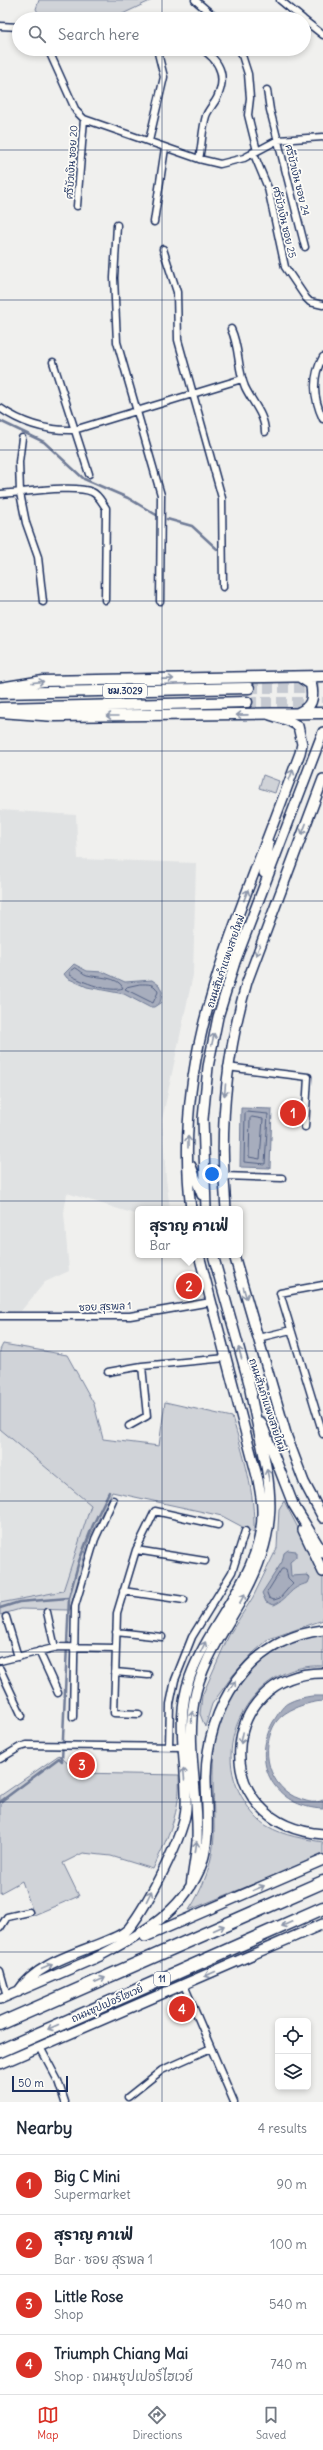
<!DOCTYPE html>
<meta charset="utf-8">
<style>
:root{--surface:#fff;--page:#f6f6f7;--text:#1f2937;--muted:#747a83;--line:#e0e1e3;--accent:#d93025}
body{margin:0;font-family:Delius,"Playpen Sans Thai",sans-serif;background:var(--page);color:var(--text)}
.controls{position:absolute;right:12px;bottom:12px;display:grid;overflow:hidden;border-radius:6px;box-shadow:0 2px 6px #0003}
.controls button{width:36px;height:36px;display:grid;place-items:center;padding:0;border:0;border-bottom:1px solid var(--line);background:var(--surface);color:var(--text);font:20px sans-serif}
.scale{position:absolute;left:12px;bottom:10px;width:56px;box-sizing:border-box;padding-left:4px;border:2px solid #1b2f5e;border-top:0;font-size:11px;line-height:14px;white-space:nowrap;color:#1b2f5e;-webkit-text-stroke:3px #fdfcf7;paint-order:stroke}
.you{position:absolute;left:212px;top:1174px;width:14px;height:14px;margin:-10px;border:3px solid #fff;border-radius:50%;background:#1a73e8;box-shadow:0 0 0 6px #1a73e833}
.badge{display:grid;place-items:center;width:26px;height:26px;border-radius:50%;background:var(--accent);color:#fff;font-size:13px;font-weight:700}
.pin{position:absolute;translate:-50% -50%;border:2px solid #fff;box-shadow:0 1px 4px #0006}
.popup{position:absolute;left:135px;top:1206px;width:108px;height:52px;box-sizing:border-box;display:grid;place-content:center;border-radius:6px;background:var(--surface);filter:drop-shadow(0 1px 3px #0005);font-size:13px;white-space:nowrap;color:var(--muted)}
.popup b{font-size:15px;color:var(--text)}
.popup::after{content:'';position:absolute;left:50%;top:100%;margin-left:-8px;border:8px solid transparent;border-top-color:var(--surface)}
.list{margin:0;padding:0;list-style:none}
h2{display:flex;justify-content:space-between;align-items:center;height:52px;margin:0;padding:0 16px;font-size:17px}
h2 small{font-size:13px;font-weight:400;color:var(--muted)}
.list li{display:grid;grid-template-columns:26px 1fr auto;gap:12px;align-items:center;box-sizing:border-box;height:60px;padding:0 16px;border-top:1px solid var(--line)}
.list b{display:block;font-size:15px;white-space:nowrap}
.list p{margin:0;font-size:13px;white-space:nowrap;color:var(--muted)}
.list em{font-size:13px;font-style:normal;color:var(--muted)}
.icon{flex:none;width:22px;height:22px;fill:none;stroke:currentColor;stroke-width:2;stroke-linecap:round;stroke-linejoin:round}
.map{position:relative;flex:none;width:323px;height:2102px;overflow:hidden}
.search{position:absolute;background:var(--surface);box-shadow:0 2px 6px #0003;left:12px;right:12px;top:12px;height:44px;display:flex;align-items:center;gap:10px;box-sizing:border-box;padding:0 14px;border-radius:22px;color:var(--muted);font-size:15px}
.sheet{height:292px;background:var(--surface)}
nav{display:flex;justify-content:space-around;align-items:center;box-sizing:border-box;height:56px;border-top:1px solid var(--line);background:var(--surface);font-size:11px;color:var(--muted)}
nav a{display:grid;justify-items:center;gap:2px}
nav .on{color:var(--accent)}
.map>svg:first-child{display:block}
.built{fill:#e0e2e3}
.green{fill:#d0d3d8;stroke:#76819b}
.water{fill:#a7adbd;stroke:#6f7b97}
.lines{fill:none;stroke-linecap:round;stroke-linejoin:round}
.shore{stroke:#536184;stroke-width:1}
.stream{stroke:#6f7b97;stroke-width:2.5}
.primary-tunnel{stroke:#c5c9d1;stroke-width:10;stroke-dasharray:10 5;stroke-linecap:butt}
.street-casing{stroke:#1b2f5e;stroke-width:9}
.secondary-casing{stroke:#1b2f5e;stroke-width:12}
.primary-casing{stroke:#1b2f5e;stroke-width:13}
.highway-casing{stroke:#1b2f5e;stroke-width:15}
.street{stroke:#fdfcf7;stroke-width:6}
.secondary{stroke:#fdfcf7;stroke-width:9}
.primary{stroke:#fdfcf7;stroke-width:10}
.highway{stroke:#fdfcf7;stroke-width:12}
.oneway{stroke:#8c96aa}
.grid{fill:none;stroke:#1b2f5e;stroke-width:1;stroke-opacity:0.55}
.labels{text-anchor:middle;stroke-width:3.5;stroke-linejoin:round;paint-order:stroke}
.shield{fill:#fdfcf7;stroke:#5f6c8c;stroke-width:1}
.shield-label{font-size:9px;font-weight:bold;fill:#1b2f5e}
.street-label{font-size:10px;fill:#1b2f5e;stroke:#fdfcf7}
</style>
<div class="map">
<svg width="323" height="2102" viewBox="0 0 323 2102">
<rect width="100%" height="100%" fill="#f0f0ee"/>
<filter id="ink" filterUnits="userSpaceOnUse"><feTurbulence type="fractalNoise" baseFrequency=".025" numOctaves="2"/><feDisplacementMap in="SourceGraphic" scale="8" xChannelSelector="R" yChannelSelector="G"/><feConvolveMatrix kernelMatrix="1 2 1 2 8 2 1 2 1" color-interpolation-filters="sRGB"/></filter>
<g filter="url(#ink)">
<path class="built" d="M0 810 76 815 78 859 196 863 193 975 162 1120 166 1179 170 1209H138V1215L67 1193 64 1213 69 1271 45 1282 21 1311 0 1312Z
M0 1429 91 1505 63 1591 0 1603Z"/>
<path class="green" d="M39 0H152L112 19H42L36 9Z
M263 775 279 781 275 793 259 788Z
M3 1344 67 1355 94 1404 103 1439 159 1446 165 1402 232 1417C244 1456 255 1492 254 1533L222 1516 112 1492 89 1539 70 1610 20 1609 0 1615V1603L63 1591 91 1505 0 1429V1350Z
M284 1501 323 1576V1620L269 1639 253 1653 233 1675 212 1704 205 1727 200 1714 202 1696 229 1635 253 1597 277 1548 279 1509Z
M323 1636V1666C254 1662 206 1744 245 1802 250 1811 258 1821 267 1826 284 1836 305 1839 323 1842V1856L189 1910C203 1889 213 1862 214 1836 215 1767 199 1708 265 1659 279 1648 304 1635 323 1636Z
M59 1755 78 1773 179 1775C181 1812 168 1836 153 1869L111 1856 83 1853 63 1863 79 1896 34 1915 22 1881 0 1893V1796Z"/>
<path class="water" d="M74 964 87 971 103 972 125 982 152 980 159 985 162 992 160 1003 154 1007H149L124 994 87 987 67 978 64 974Z
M241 1108 272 1109 270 1168 240 1167Z
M288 1550 296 1551V1557L290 1562 291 1576 307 1575 310 1578 308 1583C288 1588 290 1598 274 1605L266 1602 262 1593 282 1562 284 1553Z
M312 1696H323V1701C308 1702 285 1709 276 1722 259 1749 268 1788 300 1799 309 1802 314 1804 323 1800V1809C275 1807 250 1764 273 1722 277 1716 282 1706 288 1703 295 1699 305 1697 312 1696Z"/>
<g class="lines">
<path class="shore" d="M76 968C80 970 83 974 87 975 98 978 118 976 123 988 110 993 82 982 70 975V972Z
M140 984C148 984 155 983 158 992L153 1003 125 989 127 987Z
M247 1112 268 1114 265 1164 244 1162 245 1114Z
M252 1117 263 1119 260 1159 249 1157 250 1119Z
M282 1569H286L288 1578 293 1583 280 1598 274 1600 269 1598 267 1593Z"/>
<path class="stream" d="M0 421 44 442 84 479 128 498 158 516
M167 519 192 526 217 549
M0 1608 19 1602 68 1598
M0 1802 59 1758 62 1761 69 1598 79 1561 93 1525 109 1492"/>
<path class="primary-tunnel" d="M249 688H323
M247 702H323"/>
<defs>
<path id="street" d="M195 0 217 19
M280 0 303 19
M304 20 323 35
M0 26 19 27
M48 49 76 111 84 119 199 159 220 164 244 158 278 140 323 137
M240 49 248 74 250 98 248 115 257 151
M267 90 270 110 305 247
M149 141 164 77 157 49
M253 152 268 188 285 267 306 298 310 302 323 305
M199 159C202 146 202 129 206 116 208 110 214 104 217 98 226 79 222 64 206 52
M77 206 84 119
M154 222 165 148
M117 225 114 278 117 342 161 495 160 601
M163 249 177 292 178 340 222 498 223 587
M231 329C240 348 237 368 245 387 252 402 265 415 265 432
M323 357C312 376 313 398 323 419
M53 362 89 474
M0 408C23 424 47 431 74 430L242 379
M22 438 19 462 20 493 26 523 38 557 43 602
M0 494C21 493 75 484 92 492 99 495 102 503 106 508L105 600
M227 1067 308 1077 305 1127
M223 1176 282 1178
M323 1285 280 1293 323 1434
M0 1316H130L211 1302
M258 1338 291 1330
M108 1372 142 1366 226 1358
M129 1426 147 1416 142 1366
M136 1550 205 1561
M123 1591 184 1600
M47 1612 55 1648
M6 1617 18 1657
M116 1632 162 1637
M39 1651 58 1693
M0 1661 58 1647 115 1648
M0 1669 22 1716
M115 1672 148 1675
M139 1714 114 1713 117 1613 136 1550 155 1511 218 1525
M73 1717 75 1606 95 1539 113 1500
M169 1747 170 1704 175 1680 192 1637 232 1572 245 1531
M0 1759 20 1747 27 1745 182 1747
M0 1928 7 1917 29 1912
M0 1971 7 1996
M184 1985 234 2102
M40 2047 58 2081 65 2102
M128 2097 162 2070 211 2048"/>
<path id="secondary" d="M270 715 289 721 298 726 302 744 300 753 272 827
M264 873 269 844
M191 1166 202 1195
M191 1209C173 1066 224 953 273 823
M206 1209 203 1119 208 1067 218 1017 235 962 323 732
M226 1209C219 1131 225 1057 247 982L323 779
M213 1255 252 1394
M234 1255 287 1437 304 1482 323 1518
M261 1422 293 1504 323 1553
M303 1530 323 1572
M323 1673C218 1672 206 1826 323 1834
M191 1886C193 1871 196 1856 197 1841 199 1794 186 1748 194 1701 201 1662 225 1630 244 1595 288 1514 266 1474 250 1390
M145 1937 323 1860
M94 1959C136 1936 178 1917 199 1871 212 1842 206 1807 206 1777 207 1707 248 1639 323 1630
M18 1992C36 1964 75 1954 104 1942 112 1939 125 1934 130 1927 147 1905 185 1834 186 1808 188 1763 174 1722 190 1677 210 1621 264 1573 262 1510 262 1500 260 1490 258 1480L199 1255
M0 1999 100 1956
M0 2064 323 1924"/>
<path id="primary" d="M0 688 43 681 323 676
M0 693 249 688
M0 708 247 702
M0 712 55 716 323 713
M298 713C312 707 314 699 311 684L300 677"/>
<path id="highway" d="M0 2024 323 1882
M0 2051 323 1908"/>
</defs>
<use href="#street" class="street-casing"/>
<use href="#secondary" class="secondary-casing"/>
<use href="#primary" class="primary-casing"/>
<use href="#highway" class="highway-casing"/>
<use href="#street" class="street"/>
<use href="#secondary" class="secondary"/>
<use href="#primary" class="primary"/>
<use href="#highway" class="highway"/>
</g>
<defs><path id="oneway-shaft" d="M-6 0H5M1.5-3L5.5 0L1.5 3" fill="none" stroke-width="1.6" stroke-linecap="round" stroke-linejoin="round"/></defs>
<g class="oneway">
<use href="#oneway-shaft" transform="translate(168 679) rotate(-1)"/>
<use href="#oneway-shaft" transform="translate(38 682) rotate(-6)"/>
<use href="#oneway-shaft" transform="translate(242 715) rotate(179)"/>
<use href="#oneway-shaft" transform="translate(112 716) rotate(180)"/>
<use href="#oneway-shaft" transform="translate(291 775) rotate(-69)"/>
<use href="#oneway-shaft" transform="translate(304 829) rotate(111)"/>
<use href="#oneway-shaft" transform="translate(246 895) rotate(-69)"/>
<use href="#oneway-shaft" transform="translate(258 950) rotate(110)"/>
<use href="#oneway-shaft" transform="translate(213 1039) rotate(-78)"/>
<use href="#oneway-shaft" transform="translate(225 1090) rotate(95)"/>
<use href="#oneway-shaft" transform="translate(188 1142) rotate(-90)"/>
<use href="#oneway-shaft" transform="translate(245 1293) rotate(74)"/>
<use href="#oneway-shaft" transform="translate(240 1353) rotate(-106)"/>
<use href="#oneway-shaft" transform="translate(268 1475) rotate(-102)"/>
<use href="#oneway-shaft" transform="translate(242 1599) rotate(-61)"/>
<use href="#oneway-shaft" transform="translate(203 1647) rotate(-64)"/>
<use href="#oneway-shaft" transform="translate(232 1686) rotate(-57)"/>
<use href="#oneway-shaft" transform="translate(192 1717) rotate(-84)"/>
<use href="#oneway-shaft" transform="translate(242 1738) rotate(101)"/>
<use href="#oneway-shaft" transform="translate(184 1774) rotate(-95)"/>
<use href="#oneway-shaft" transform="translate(196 1847) rotate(-83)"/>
<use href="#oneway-shaft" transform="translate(259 1888) rotate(-23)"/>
<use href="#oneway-shaft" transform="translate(149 1896) rotate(-64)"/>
<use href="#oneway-shaft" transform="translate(287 1924) rotate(156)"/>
<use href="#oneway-shaft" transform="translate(219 1928) rotate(-24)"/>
<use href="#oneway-shaft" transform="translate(47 1967) rotate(-23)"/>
<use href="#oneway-shaft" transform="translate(210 1974) rotate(156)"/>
<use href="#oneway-shaft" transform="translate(100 1980) rotate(-24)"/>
<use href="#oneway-shaft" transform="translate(53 2027) rotate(156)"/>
</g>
</g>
<path class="grid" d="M162 0V19M162 49V2102M0 150H323M0 300H323M0 450H323M0 601H323M0 751H323M0 901H323M0 1051H323M0 1201H323M0 1351H323M0 1501H323M0 1652H323M0 1802H323M0 1952H323"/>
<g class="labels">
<g class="shield">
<rect x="103" y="684" width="44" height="14" rx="3"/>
<rect x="154" y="1972" width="16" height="14" rx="3"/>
</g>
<g class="shield-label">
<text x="125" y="694">ชม.3029</text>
<text x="162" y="1982">11</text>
</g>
<g class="street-label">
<text transform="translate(71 162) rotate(-86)" y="4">ศรีบัวเงิน ซอย 20</text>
<text transform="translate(298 180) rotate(76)" y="4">ศรีบัวเงิน ซอย 24</text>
<text transform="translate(285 222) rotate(77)" y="4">ศรีบัวเงิน ซอย 25</text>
<text transform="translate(225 961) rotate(-71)" y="4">ถนนสันกำแพงสายใหม่</text>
<text transform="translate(105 1306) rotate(-2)" y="4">ซอย สุรพล 1</text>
<text transform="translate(268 1405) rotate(72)" y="4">ถนนสันกำแพงสายใหม่</text>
<text transform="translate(107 2003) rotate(-24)" y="4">ถนนซุปเปอร์ไฮเวย์</text>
</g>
</g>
</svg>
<div class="controls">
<button><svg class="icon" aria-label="locate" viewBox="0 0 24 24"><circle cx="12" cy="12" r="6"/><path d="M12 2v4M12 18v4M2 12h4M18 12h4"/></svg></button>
<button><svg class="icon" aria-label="layers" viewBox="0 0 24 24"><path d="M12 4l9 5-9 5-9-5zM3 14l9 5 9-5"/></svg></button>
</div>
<div class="scale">50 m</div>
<div class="you"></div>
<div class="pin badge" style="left:293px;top:1113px">1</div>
<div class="pin badge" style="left:189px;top:1286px">2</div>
<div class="popup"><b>สุราญ คาเฟ่</b>Bar</div>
<div class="pin badge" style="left:82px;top:1765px">3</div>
<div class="pin badge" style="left:182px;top:2009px">4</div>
<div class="search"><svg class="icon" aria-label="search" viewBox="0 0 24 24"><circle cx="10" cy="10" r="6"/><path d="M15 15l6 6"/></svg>Search here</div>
</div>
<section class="sheet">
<h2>Nearby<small>4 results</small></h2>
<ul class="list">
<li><span class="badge">1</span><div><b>Big C Mini</b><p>Supermarket</p></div><em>90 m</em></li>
<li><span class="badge">2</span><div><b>สุราญ คาเฟ่</b><p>Bar · ซอย สุรพล 1</p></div><em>100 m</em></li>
<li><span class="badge">3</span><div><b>Little Rose</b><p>Shop</p></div><em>540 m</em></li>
<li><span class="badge">4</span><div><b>Triumph Chiang Mai</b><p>Shop · ถนนซุปเปอร์ไฮเวย์</p></div><em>740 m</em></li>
</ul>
</section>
<nav>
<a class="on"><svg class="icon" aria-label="map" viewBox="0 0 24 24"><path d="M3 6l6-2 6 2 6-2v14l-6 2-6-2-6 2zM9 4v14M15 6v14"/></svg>Map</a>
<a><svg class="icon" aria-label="directions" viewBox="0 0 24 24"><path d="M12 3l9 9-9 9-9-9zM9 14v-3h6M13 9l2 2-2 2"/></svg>Directions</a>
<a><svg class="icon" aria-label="saved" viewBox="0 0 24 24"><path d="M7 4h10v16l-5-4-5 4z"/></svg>Saved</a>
</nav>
